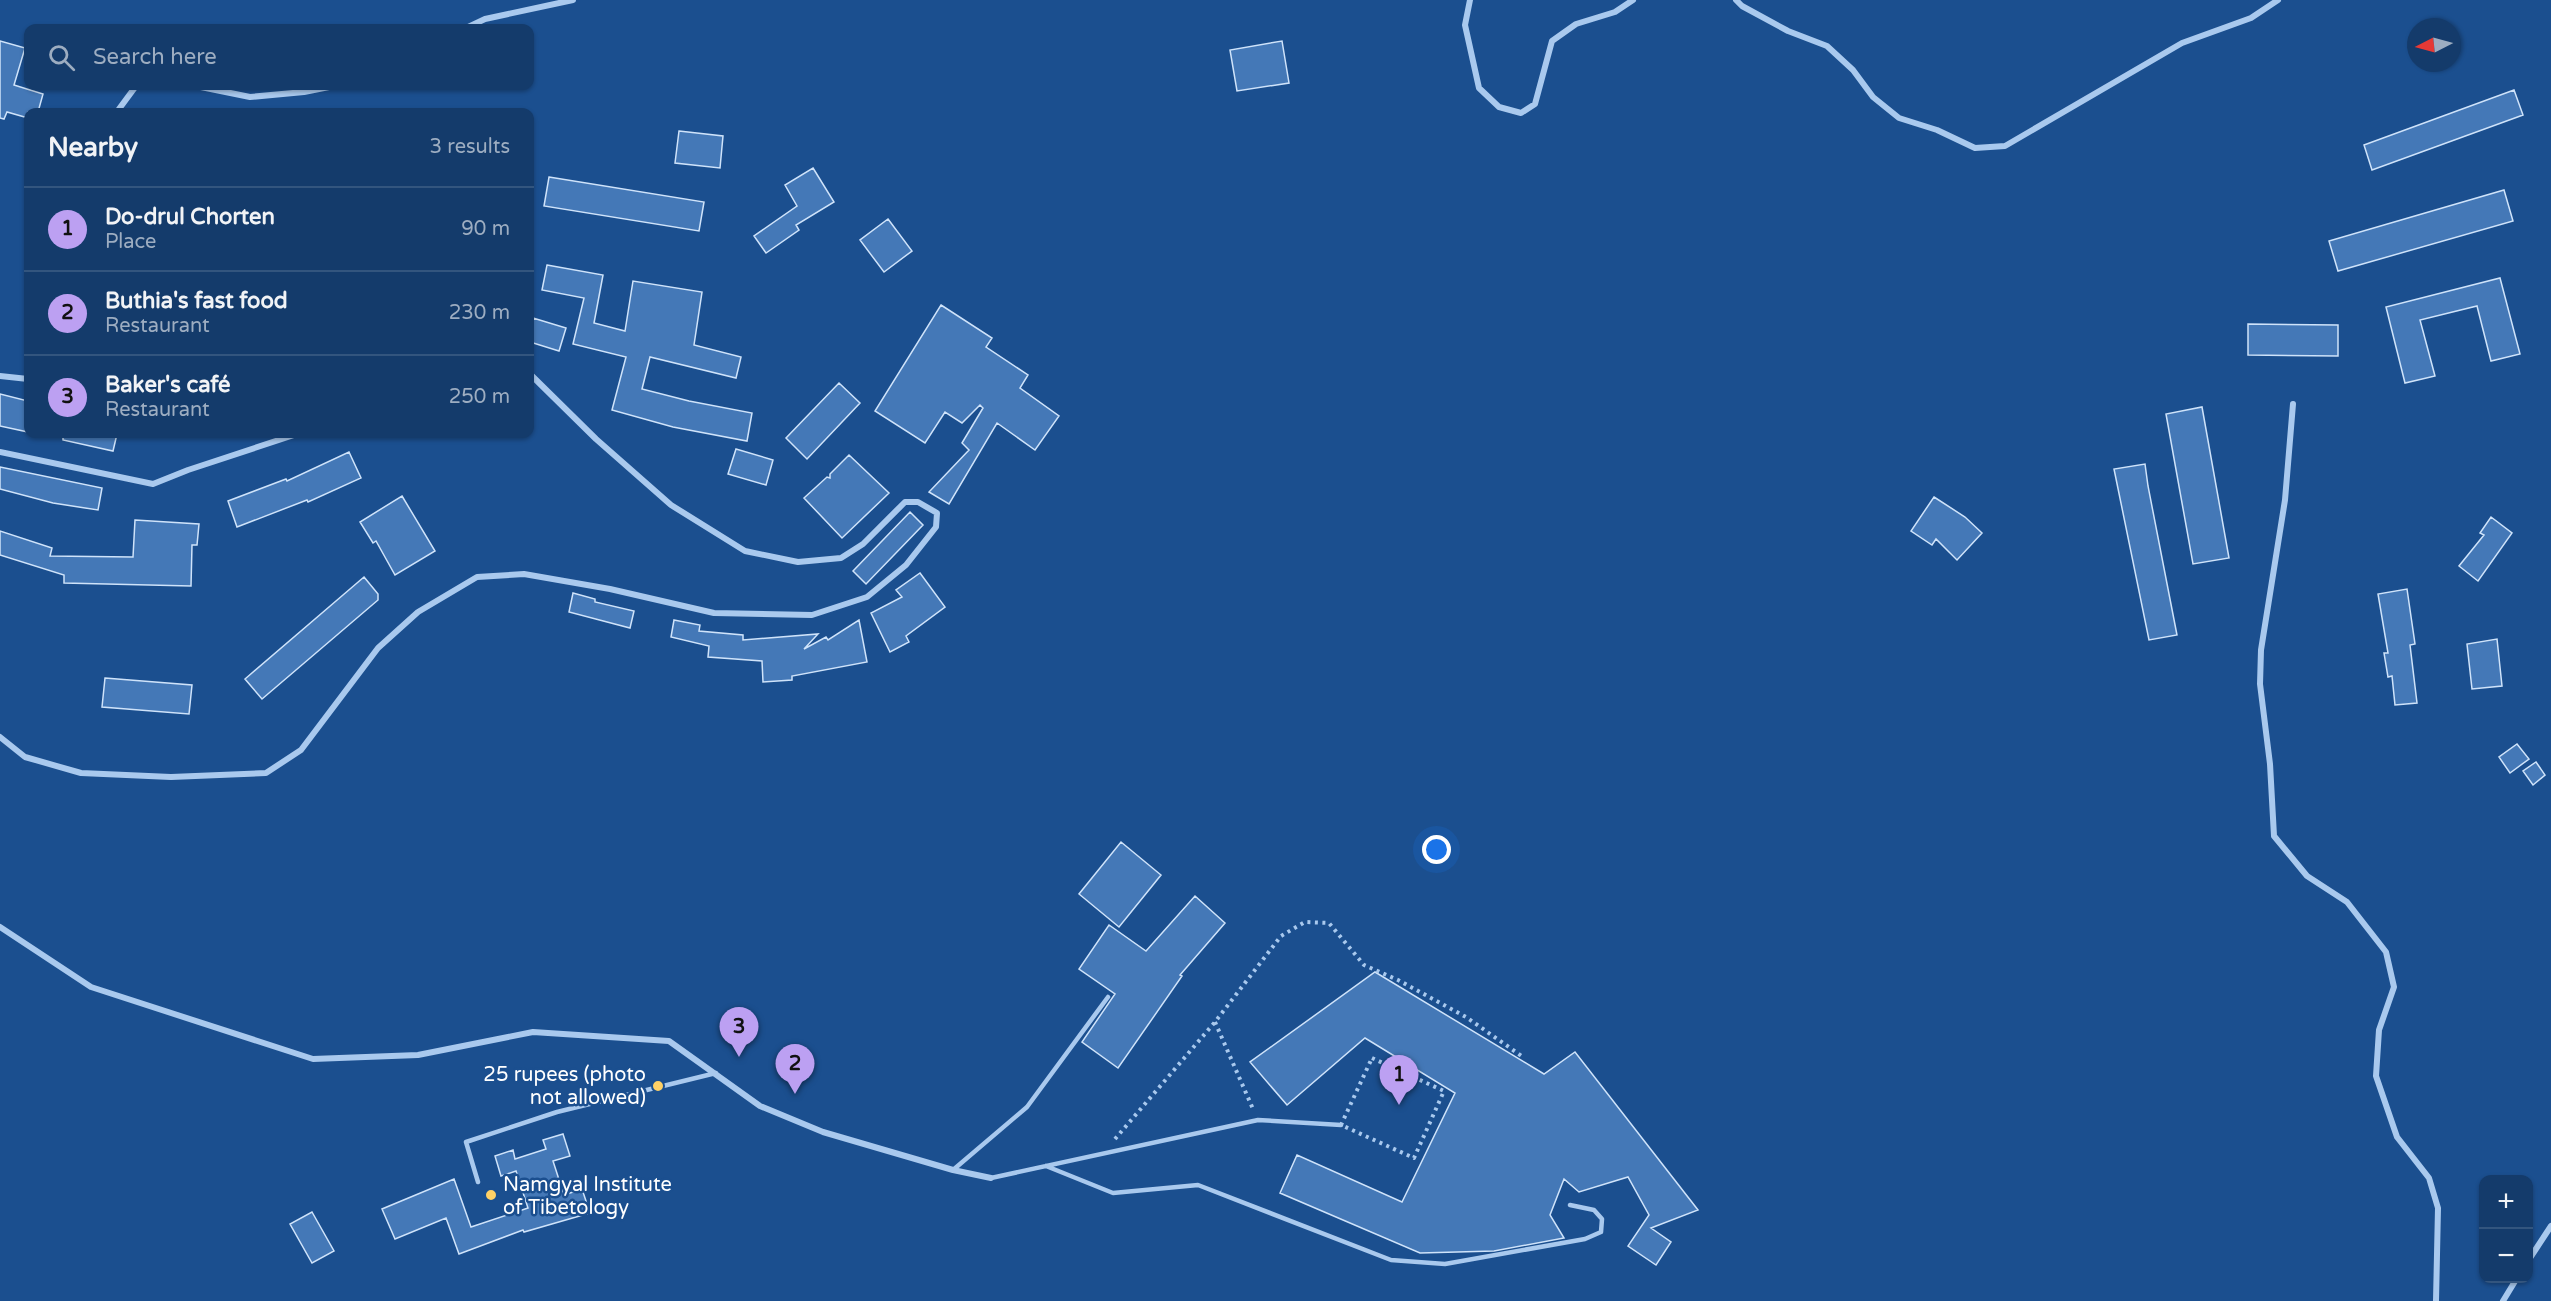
<!DOCTYPE html>
<meta charset="utf-8">
<style>
:root{--surface:#143b6b;--page:#1d4271;--text:#f1f3f6;--muted:#9dadc1;--line:#33557e;--accent:#bca0f2}
body{margin:0;font-family:"Varela Round",sans-serif;background:var(--page);color:var(--text)}
.controls{position:absolute;right:18px;bottom:18px;display:grid;overflow:hidden;border-radius:12px;box-shadow:0 2px 4px #0004}
.controls button{width:54px;height:54px;display:grid;place-items:center;padding:0;border:0;border-bottom:2px solid var(--line);background:var(--surface);color:var(--text);font:30px sans-serif}
.compass{position:absolute;left:2407px;top:18px;width:54px;height:54px;border-radius:50%;background:var(--surface);box-shadow:0 2px 4px #0004;rotate:264deg}
.you{position:absolute;left:1437px;top:850px;width:21px;height:21px;margin:-15px;border:4px solid #fff;border-radius:50%;background:#1a73e8;box-shadow:0 0 0 9px #1a73e833}
.badge{display:grid;place-items:center;width:39px;height:39px;border-radius:50%;background:var(--accent);color:#111;font-size:20px;font-weight:700}
.pin{position:absolute;translate:-50% -50px;filter:drop-shadow(0 2px 3px #0008)}
.pin::after{content:'';position:absolute;top:32px;width:21px;height:18px;background:inherit;clip-path:polygon(0 0,100% 0,50% 100%)}
.list{margin:0;padding:0;list-style:none}
h2{display:flex;justify-content:space-between;align-items:center;height:78px;margin:0;padding:0 24px;font-size:26px}
h2 small{font-size:20px;font-weight:400;color:var(--muted)}
.list li{display:grid;grid-template-columns:39px 1fr auto;gap:18px;align-items:center;box-sizing:border-box;height:84px;padding:0 24px;border-top:2px solid var(--line)}
.list b{display:block;font-size:22px;white-space:nowrap}
.list p{margin:0;font-size:20px;white-space:nowrap;color:var(--muted)}
.list em{font-size:20px;font-style:normal;color:var(--muted)}
.icon{flex:none;width:33px;height:33px;fill:none;stroke:currentColor;stroke-width:2;stroke-linecap:round;stroke-linejoin:round}
.map{position:relative;flex:none;width:2551px;height:1301px;overflow:hidden}
.search{position:absolute;background:var(--surface);box-shadow:0 2px 4px #0004;left:24px;top:24px;width:510px;height:66px;display:flex;align-items:center;gap:15px;box-sizing:border-box;padding:0 21px;border-radius:12px;color:var(--muted);font-size:22px}
.panel{position:absolute;background:var(--surface);box-shadow:0 2px 4px #0004;left:24px;top:108px;width:510px;height:330px;border-radius:12px}
.map>svg:first-child{display:block}
.building{fill:#4478b7;stroke:#cfe3fa;stroke-width:1.5}
.lines{fill:none;stroke-linecap:round;stroke-linejoin:round}
.path{stroke:#a9c9ee;stroke-width:4;stroke-dasharray:3 4.5;stroke-linecap:butt}
.service{stroke:#a9c9ee;stroke-width:4.5}
.minor{stroke:#a9c9ee;stroke-width:6}
.poi-dot{fill:#ffd166;stroke:#1b4f8f;stroke-width:2}
.labels{text-anchor:middle;stroke-width:5;stroke-linejoin:round;paint-order:stroke}
.poi-label{font-size:20px;fill:#fff;stroke:#1b4f8f;text-anchor:end}
</style>
<div class="map">
<svg width="2551" height="1301" viewBox="0 0 2551 1301">
<rect width="100%" height="100%" fill="#1b4f8f"/>
<path class="building" d="M0 41 25 48 14 85 43 94 38 112H28V118L7 112 4 119 0 118Z
M1282 41 1289 83 1237 91 1230 50Z
M2514 90 2523 115 2372 170 2364 145Z
M679 131 723 136 720 168 675 163Z
M813 168 834 202 796 225 799 230 766 253 754 236 797 206 785 185Z
M549 177 704 202 699 231 544 206Z
M2504 190 2513 221 2338 271 2329 241Z
M888 219 912 251 884 272 860 240Z
M547 265 603 275 594 323 625 331 633 281 702 292 694 345 741 357 736 378 650 357 642 389 689 401 752 413 747 441 673 427 612 410 626 357 573 344 584 298 542 290Z
M2500 278 2520 354 2491 361 2477 306 2420 320 2435 376 2405 383 2386 307Z
M941 305 992 338 986 347 1028 375 1020 388 1059 416 1035 450 997 423 949 504 929 492 969 450 962 443 983 408 980 405 962 423 945 412 925 443 875 411Z
M533 318 566 328 559 351 530 342Z
M2248 324 2338 325V356L2248 355Z
M839 383 860 403 807 459 786 438Z
M0 394 28 401V432L0 426Z
M2202 407 2229 558 2193 564 2166 414Z
M63 434H117L113 451 63 440Z
M736 449 773 460 766 485 728 474Z
M349 452 361 478 308 502 307 500 237 527 228 501 286 479 287 481Z
M849 455 889 493 842 538 804 498 827 477 830 478V474Z
M2145 464 2148 486 2177 635 2149 640 2114 469Z
M0 467 102 488 98 510 53 503 0 489Z
M402 496 435 551 395 575 376 541 373 543 360 522Z
M1934 497 1965 517 1982 533 1957 560 1936 539 1932 545 1911 531Z
M910 512 923 525 866 584 853 571Z
M2491 517 2512 533 2478 581 2459 566 2484 535 2480 533Z
M135 520 199 524 197 545H192L191 586 64 583V575L0 555V531L52 548 50 556 133 557Z
M920 573 945 607 906 636 909 642 890 652 871 613 902 597 896 590Z
M364 577 378 594V600L262 699 245 679Z
M2407 589 2415 644 2410 645 2417 703 2395 705 2392 676 2388 677 2384 653H2388L2378 594Z
M573 593 595 599V602L634 611 630 628 569 612Z
M674 620 700 625 699 631 743 635V640L818 634 804 649 826 637 828 640 859 620 867 662 792 676V680L763 682 762 661 708 657 709 646 671 637Z
M2497 639 2502 686 2472 689 2467 644Z
M105 678 192 685 189 714 102 707Z
M2517 744 2529 759 2510 773 2499 757Z
M2536 762 2545 775 2533 785 2523 771Z
M1121 842 1161 875 1119 927 1079 894Z
M1195 896 1225 923 1180 975 1182 976 1118 1068 1082 1042 1115 994 1079 969 1109 925 1146 951Z
M1375 972 1544 1074 1575 1052 1698 1210 1651 1228 1671 1242 1656 1265 1628 1246 1649 1215 1628 1177 1579 1192 1564 1179 1550 1215 1564 1238 1494 1251 1420 1253 1280 1193 1297 1155 1402 1202 1455 1093 1365 1038 1287 1105 1250 1062Z
M563 1134 570 1156 553 1161 564 1195 582 1189 590 1213 524 1232 523 1230 459 1254 446 1218 395 1239 382 1209 454 1179 471 1227 528 1208 516 1171 501 1176 495 1156 513 1150 515 1159 546 1149 543 1140Z
M312 1212 334 1251 312 1263 290 1224Z"/>
<g class="lines">
<path class="path" d="M1215 1022 1253 1109
M1372 1058 1444 1091 1414 1158 1341 1125Z
M1115 1139 1215 1022 1281 936 1305 922 1329 923 1364 965 1398 980 1466 1017 1523 1057"/>
<path class="service" d="M1046 1166 1113 1193 1198 1185 1391 1260 1445 1264 1585 1239 1601 1232 1602 1219 1594 1210 1570 1205
M953 1170 1027 1107 1108 997
M991 1178 1258 1120 1341 1125
M478 1182 466 1142 557 1112 716 1073"/>
<path class="minor" d="M1470 0 1465 25 1479 88 1499 107 1521 113 1535 104 1552 41 1576 24 1615 12 1633 0
M1736 0 1742 6 1788 31 1827 46 1853 70 1873 97 1899 118 1937 130 1975 148 2005 146 2182 43 2251 18 2278 0
M466 28 485 19 573 0
M196 86 250 97 304 92 334 86
M120 112 119 109 136 86
M0 376 28 379
M2293 404 2285 500 2261 650 2260 684 2270 764 2274 836 2307 876 2347 902 2386 952 2394 987 2379 1030 2376 1076 2397 1137 2429 1178 2438 1208 2436 1301
M0 452 153 484 188 470 297 434
M0 737 25 757 81 773 171 777 266 773 301 750 378 648 418 612 477 577 524 574 610 589 714 613 812 615 867 597 906 565 936 527 937 513 918 502H905L863 544 841 558 798 562 745 551 671 505 596 439 530 374
M0 927 91 987 313 1059 418 1055 533 1032 669 1041 760 1106 823 1132 953 1170 991 1178
M2528 1261 2551 1226
M2503 1301 2517 1278"/>
</g>
<g class="poi-dot">
<circle cx="658" cy="1086" r="6"/>
<circle cx="491" cy="1195" r="6"/>
</g>
<g class="labels">
<g class="poi-label">
<text x="646" y="1081">25 rupees (photo<tspan x="646" dy="23">not allowed)</tspan></text>
<text x="503" y="1191" text-anchor="start">Namgyal Institute<tspan x="503" dy="23">of Tibetology</tspan></text>
</g>
</g>
</svg>
<div class="controls">
<button>+</button>
<button>−</button>
</div>
<svg class="compass" viewBox="-18 -18 36 36"><path d="M0-13l5 13h-10z" fill="#e53935"/><path d="M0 13l5-13h-10z" fill="#9dadc1"/></svg>
<div class="you"></div>
<div class="pin badge" style="left:1399px;top:1105px">1</div>
<div class="pin badge" style="left:795px;top:1094px">2</div>
<div class="pin badge" style="left:739px;top:1057px">3</div>
<div class="search"><svg class="icon" aria-label="search" viewBox="0 0 24 24"><circle cx="10" cy="10" r="6"/><path d="M15 15l6 6"/></svg>Search here</div>
<section class="panel">
<h2>Nearby<small>3 results</small></h2>
<ul class="list">
<li><span class="badge">1</span><div><b>Do-drul Chorten</b><p>Place</p></div><em>90 m</em></li>
<li><span class="badge">2</span><div><b>Buthia's fast food</b><p>Restaurant</p></div><em>230 m</em></li>
<li><span class="badge">3</span><div><b>Baker's café</b><p>Restaurant</p></div><em>250 m</em></li>
</ul>
</section>
</div>
